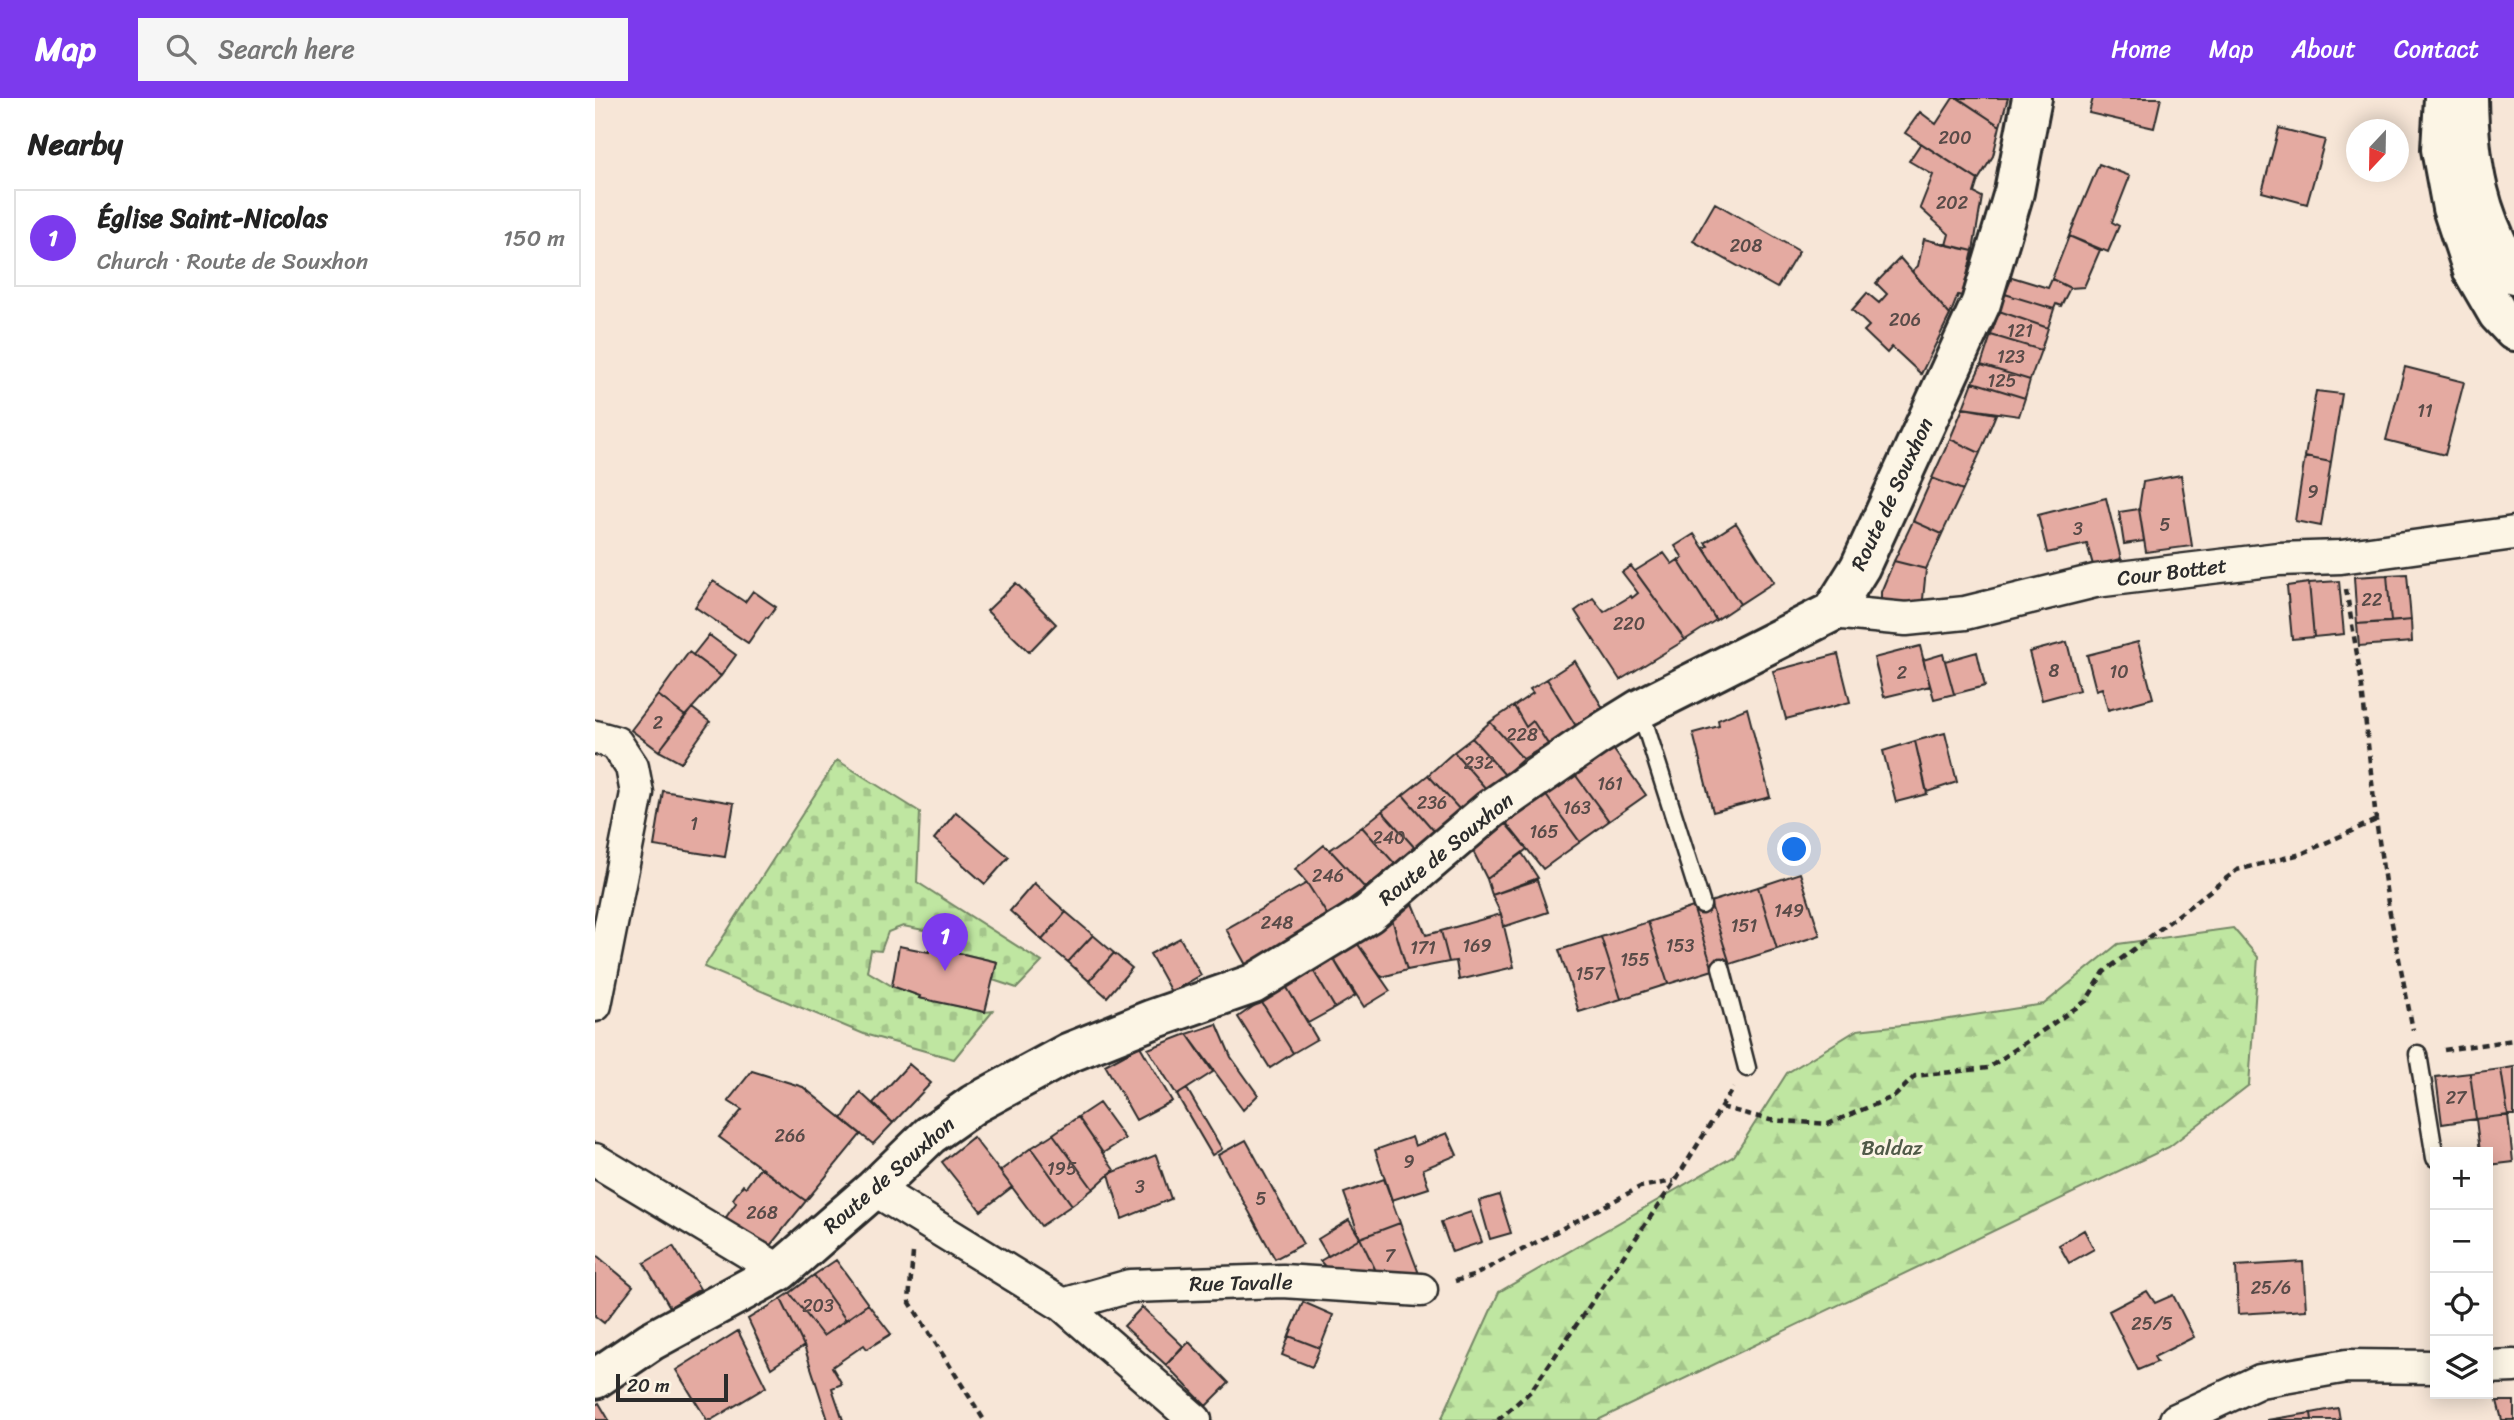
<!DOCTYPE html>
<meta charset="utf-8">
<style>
:root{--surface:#fff;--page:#f6f6f6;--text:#222;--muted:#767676;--line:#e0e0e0;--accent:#7c3aed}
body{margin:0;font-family:Sriracha,sans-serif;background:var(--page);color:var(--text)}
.controls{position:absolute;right:21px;bottom:21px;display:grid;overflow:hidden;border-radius:0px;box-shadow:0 4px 18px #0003}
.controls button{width:63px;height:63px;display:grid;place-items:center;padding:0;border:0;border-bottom:2px solid var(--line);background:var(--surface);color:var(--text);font:35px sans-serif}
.compass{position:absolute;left:1751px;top:21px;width:63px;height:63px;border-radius:50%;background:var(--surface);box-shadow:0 4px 18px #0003;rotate:202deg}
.scale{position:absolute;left:21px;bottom:18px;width:112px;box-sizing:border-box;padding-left:7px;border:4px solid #2b2b2b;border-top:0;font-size:19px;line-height:24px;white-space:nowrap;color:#2b2b2b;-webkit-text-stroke:5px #fcf5e5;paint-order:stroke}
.you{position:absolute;left:1200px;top:752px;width:24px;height:24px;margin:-18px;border:5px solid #fff;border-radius:50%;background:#1a73e8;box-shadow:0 0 0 10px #1a73e833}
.badge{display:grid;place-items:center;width:46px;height:46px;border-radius:50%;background:var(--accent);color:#fff;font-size:23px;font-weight:700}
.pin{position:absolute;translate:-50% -58px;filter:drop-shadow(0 2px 4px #0008)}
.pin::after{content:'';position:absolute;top:37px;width:24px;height:21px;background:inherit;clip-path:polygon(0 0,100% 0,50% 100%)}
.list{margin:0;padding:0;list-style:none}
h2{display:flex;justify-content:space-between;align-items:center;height:91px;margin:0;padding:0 28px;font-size:30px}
h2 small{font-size:23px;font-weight:400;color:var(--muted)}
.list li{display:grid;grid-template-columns:46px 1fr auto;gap:21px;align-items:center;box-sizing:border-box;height:98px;margin:0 14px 14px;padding:0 14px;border:2px solid var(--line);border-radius:0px}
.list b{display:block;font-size:26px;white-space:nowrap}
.list p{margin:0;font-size:23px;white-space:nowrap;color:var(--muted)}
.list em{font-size:23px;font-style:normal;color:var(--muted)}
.icon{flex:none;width:38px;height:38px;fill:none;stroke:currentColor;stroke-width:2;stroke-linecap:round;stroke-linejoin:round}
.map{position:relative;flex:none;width:1919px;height:1322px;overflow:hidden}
header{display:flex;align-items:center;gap:42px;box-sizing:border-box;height:98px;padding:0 35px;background:var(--accent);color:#fff}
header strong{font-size:33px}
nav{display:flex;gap:38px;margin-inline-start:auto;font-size:24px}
.search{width:490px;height:63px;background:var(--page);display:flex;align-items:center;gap:18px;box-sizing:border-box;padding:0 24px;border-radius:0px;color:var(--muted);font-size:26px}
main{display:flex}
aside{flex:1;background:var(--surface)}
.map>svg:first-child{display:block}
.forest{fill:url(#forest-firs);stroke:#758866;stroke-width:2}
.cemetery{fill:url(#cemetery-stones);stroke:#758866;stroke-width:2}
.building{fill:#e4aaa1;stroke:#2b2b2b;stroke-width:2}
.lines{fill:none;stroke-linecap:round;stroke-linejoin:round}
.service-casing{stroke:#2b2b2b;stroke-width:21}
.minor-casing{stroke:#2b2b2b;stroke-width:37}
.tertiary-casing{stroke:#2b2b2b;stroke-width:44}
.secondary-casing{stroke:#2b2b2b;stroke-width:44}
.path{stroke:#2b2b2b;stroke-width:4.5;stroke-dasharray:7 5;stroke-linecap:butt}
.service{stroke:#fcf5e5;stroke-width:16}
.minor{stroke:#fcf5e5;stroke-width:32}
.tertiary{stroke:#fcf5e5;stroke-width:38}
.secondary{stroke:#fcf5e5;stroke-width:38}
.labels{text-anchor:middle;stroke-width:6;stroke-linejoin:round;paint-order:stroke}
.number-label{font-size:18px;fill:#594b48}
.street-label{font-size:21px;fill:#2b2b2b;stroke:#fcf5e5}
.park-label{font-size:21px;fill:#505a48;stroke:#fcf5e5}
</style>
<header>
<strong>Map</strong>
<div class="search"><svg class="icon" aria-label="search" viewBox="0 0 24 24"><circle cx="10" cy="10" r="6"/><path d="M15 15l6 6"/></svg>Search here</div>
<nav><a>Home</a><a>Map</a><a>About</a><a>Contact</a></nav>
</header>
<main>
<aside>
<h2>Nearby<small></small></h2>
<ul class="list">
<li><span class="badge">1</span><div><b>Église Saint-Nicolas</b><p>Church · Route de Souxhon</p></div><em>150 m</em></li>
</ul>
</aside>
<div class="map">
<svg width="1919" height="1322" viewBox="0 0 1919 1322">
<defs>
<pattern id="forest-firs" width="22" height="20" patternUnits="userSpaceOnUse" patternTransform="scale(1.75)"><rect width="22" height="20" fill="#bfe6a1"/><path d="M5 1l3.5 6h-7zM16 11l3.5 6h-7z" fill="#a4c58b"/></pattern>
<pattern id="cemetery-stones" width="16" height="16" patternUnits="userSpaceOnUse" patternTransform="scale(1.75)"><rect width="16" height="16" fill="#bfe6a1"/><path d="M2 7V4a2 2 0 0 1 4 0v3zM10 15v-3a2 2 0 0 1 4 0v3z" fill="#a4c58b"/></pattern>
</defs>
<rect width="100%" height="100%" fill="#f7e6d7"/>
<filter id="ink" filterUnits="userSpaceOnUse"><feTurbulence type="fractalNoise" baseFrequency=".0143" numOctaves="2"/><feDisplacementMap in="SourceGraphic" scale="14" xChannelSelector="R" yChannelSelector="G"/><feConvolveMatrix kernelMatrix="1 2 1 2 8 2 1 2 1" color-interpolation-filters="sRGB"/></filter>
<g filter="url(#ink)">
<path class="forest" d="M1638 830 1663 859 1654 987 1574 1049 1003 1322H846L904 1194 1139 1058 1192 975 1262 932 1335 924 1449 906 1523 846Z"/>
<path class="cemetery" d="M242 662 325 714 322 784 447 864 422 890 398 882 402 864 335 848 339 834 308 828 293 834 286 853 276 852 272 873 297 888 325 898V900L390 914 398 913 359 961 269 936 109 869Z"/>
<path class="building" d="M1358 0H1363L1405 28 1398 58 1383 82 1310 35 1325 14 1341 26Z
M1363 0H1413L1405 28 1364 1Z
M1498 0H1566L1559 30 1494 15Z
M1684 30 1730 42 1712 106 1667 94Z
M1326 45 1383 82 1379 95 1387 99 1378 153 1351 147 1354 136 1325 110 1338 77 1314 63Z
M1504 66 1535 78 1517 124 1524 128 1513 154 1474 138Z
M1120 105 1204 153 1182 190 1098 143Z
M1474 138 1505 152 1489 189 1475 190 1457 181Z
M1329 141 1378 153 1367 198 1363 197 1355 217 1317 173 1323 168Z
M1305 160 1355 217 1326 276 1297 249 1292 255 1269 233 1274 228 1257 212 1272 195 1284 205 1292 196 1281 185Z
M1417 179 1453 190 1457 181 1475 190 1466 208 1461 206 1459 211 1410 196Z
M1410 196 1459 211 1453 230 1404 213Z
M1404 213 1453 230 1446 252 1396 237Z
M1396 237 1446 252 1435 282 1386 267Z
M1386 267 1435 282 1430 300 1378 284Z
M1810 269 1869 284 1850 357 1791 342Z
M1378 284 1430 300 1424 318 1368 310Z
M1721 293 1747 296 1736 364 1710 359Z
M1368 310 1401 316 1385 355 1355 341Z
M1355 341 1385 355 1368 392 1337 380Z
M1710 359 1736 364 1726 428 1700 423Z
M1586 377 1597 448 1551 454 1544 411 1548 384Z
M1337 380 1368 392 1347 436 1318 423Z
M1511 400 1526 461 1498 467 1492 446 1452 455 1443 417Z
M1544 411 1549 443 1529 446 1524 414Z
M1318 423 1347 436 1331 471 1299 463Z
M1141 425 1179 484 1145 506 1109 450 1113 448 1110 445Z
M1099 436 1145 506 1121 522 1083 462 1088 460 1080 448Z
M1069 455 1077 466 1083 462 1121 522 1090 542 1040 473Z
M1299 463 1331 471 1327 511 1286 510V494Z
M1036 468 1090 542 1025 582 980 513 998 500 1009 514 1036 498 1037 500 1043 495 1027 474Z
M1812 476 1816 522 1796 524 1792 477Z
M1792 477 1796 524 1762 526 1759 479Z
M118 483 150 504 158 493 181 509 173 520 171 519 153 545 100 509Z
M1744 483 1749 536 1719 539 1714 485Z
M421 485 461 526 434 554 392 513Z
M1714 485 1719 539 1697 541 1692 488Z
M1816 522 1817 544 1764 548 1762 526Z
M114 537 141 557 126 578 98 557Z
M1472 544 1484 592 1447 602 1434 554Z
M1543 544 1558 600 1513 612 1507 590 1501 592 1492 557Z
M1325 548 1335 588 1289 599 1279 560Z
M94 554 126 578 90 618 63 597Z
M1382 554 1390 588 1359 596 1350 563Z
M1243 556 1255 604 1191 621 1178 573Z
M1348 556 1359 596 1339 601 1328 562Z
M980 563 1008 610 981 628 952 581Z
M952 581 981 628 953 646 938 623 931 629 919 608 938 595 935 591Z
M63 597 90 618 64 653 36 632Z
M919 608 931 629 938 623 953 646 928 661 895 624Z
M97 610 115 624 86 665 64 653Z
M1152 610 1175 699 1118 714 1098 635 1124 628 1123 622Z
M895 624 928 661 910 677 877 640Z
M1350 635 1362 684 1332 694 1320 643Z
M877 640 910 677 892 692 859 654Z
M1320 643 1332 696 1301 704 1288 653Z
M1016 648 1051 697 1014 723 979 675Z
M859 654 892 692 866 713 833 677Z
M979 675 1014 723 985 744 950 696Z
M833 677 866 713 840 734 808 697Z
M68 693 139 705 130 759 59 748Z
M950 696 985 744 948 771 911 725Z
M808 697 840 734 820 750 787 713Z
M787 713 820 750 800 766 767 729Z
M361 714 414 759 390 786 339 741Z
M911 726 932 751 892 781 878 753Z
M767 729 800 766 770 790 735 752Z
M729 747 735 752 770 790 733 818 712 785 700 771Z
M927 755 943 780 897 797 892 781Z
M1205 775 1225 837 1182 851 1163 789Z
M942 782 953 814 908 829 906 816 897 797Z
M439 785 471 814 447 842 415 813Z
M712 785 733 818 651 867 631 831Z
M1163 789 1182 851 1135 866 1115 804Z
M817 803 831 837 846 833 854 864 812 872 797 821Z
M1115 804 1135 866 1118 872 1098 809Z
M1098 809 1118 872 1073 886 1053 824Z
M471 814 498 837 473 864 447 842Z
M906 816 919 869 864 882 861 863 854 864 846 833Z
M797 821 812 872 787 879 762 845Z
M1053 824 1073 886 1026 901 1006 839Z
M498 837 519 855 494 883 473 864Z
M1006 839 1026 901 984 914 964 852Z
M585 840 606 877 576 894 555 856Z
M762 845 795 893 769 909 738 860Z
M304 848 334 854 335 848 402 864 390 914 324 900 325 898 297 888Z
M519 855 537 870 512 899 494 883Z
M738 860 760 898 740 910 718 872Z
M718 872 740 910 713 925 691 888Z
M691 888 722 941 698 955 666 903Z
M666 903 698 955 675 970 643 919Z
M622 926 636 959 663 997 648 1012 592 936Z
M592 936 618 974 582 997 553 951Z
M545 948 577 1003 541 1022 510 967Z
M314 966 336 985 298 1025 278 1005Z
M1919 969V1017H1913L1906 971Z
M1906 971 1913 1017 1881 1021 1875 975Z
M157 973 208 989 266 1036 211 1103 124 1039 147 1012 133 1003Z
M1875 975 1881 1021 1847 1026 1841 979Z
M592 991 627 1051 617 1057 582 997Z
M265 994 298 1025 278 1046 247 1021Z
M504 1005 530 1041 508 1055 483 1019Z
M1913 1017 1918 1064 1893 1067V1054H1885L1881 1021Z
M483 1019 519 1072 498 1091 458 1036Z
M852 1035 862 1057 828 1071 834 1090 797 1102 780 1052 817 1039 820 1048Z
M458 1036 498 1091 477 1107 436 1050Z
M378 1039 417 1089 386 1113 347 1064Z
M651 1042 708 1146 680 1161 623 1057Z
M436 1050 477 1107 446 1128 405 1073Z
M561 1057 576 1101 527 1121 514 1076Z
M165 1070 211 1103 174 1149 127 1125 141 1105 138 1101 148 1087 151 1089Z
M789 1081 805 1125 765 1140 749 1095Z
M904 1097 916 1135 895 1141 884 1103Z
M876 1114 887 1144 857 1154 846 1124Z
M754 1122 765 1140 733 1158 723 1141Z
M805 1125 826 1181 782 1175 765 1140Z
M1489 1132 1499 1151 1474 1165 1464 1147Z
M765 1140 782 1175 735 1174 725 1163Z
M78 1148 105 1191 75 1209 49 1165Z
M0 1156 38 1188 9 1225 0 1218Z
M241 1162 273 1206 251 1222 219 1177Z
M1708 1164 1711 1212 1643 1216 1641 1168Z
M219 1177 251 1222 228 1238 195 1195Z
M1552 1193 1560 1205 1578 1197 1599 1239 1559 1259 1562 1264 1543 1272 1514 1213Z
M195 1195 228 1238 273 1206 296 1236 272 1251 269 1247 237 1269 247 1286 237 1290 248 1322H233L209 1248 186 1201Z
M186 1201 209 1248 176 1270 153 1221Z
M708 1204 738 1217 725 1250 694 1238Z
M547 1209 588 1248 571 1267 529 1228Z
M143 1233 171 1289 116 1322H112L81 1272Z
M694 1238 725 1250 717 1269 687 1257Z
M594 1244 634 1285 611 1308 571 1267Z
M1902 1303H1919V1322H1907Z
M4 1305 14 1322H0V1307Z
M1743 1310 1745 1322H1717L1716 1315Z
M1716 1315 1717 1322H1672Z"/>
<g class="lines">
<defs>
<path id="service" d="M1045 611 1107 807
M1126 869 1152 970
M1823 956 1840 1060"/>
<path id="minor" d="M1237 514 1311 521 1370 515 1500 483 1683 461 1746 459 1919 435
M0 639 21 645 37 669 42 695 0 907
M0 1062 185 1173
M279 1091 468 1207 600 1322
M468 1207 535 1188 688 1183 826 1192
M1893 1269 1919 1268
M1581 1322 1665 1283 1752 1268 1840 1269"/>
<path id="tertiary" d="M0 1281 56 1243 185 1173 279 1091 335 1037 379 1006 473 955 558 921 658 886 773 816 896 711 1003 637 1045 611 1237 514 1265 469 1386 205 1419 94 1437 0"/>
<path id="secondary" d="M1849 0 1846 51 1857 110 1878 173 1903 216 1919 233
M1873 0C1874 67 1883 118 1919 176"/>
</defs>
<use href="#service" class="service-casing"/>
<use href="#minor" class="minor-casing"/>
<use href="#tertiary" class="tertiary-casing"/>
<use href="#secondary" class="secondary-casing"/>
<path class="path" d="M1751 491 1766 580 1781 722 1793 805 1818 932
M1849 952 1919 942
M1126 1009 1175 1022 1233 1026 1300 998 1320 978 1393 970 1491 903 1509 874 1642 772 1706 756 1781 722
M318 1155 314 1203 389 1322
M860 1183 878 1178 1045 1089 1079 1083
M903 1322 936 1293 1080 1083 1138 990"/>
<use href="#service" class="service"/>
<use href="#minor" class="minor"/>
<use href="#tertiary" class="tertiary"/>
<use href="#secondary" class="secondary"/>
</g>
</g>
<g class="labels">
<g class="number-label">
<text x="1360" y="46">200</text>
<text x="1357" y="111">202</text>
<text x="1151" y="154">208</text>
<text x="1310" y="228">206</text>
<text x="1425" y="239">121</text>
<text x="1416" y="265">123</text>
<text x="1407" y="289">125</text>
<text x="1830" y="319">11</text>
<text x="1718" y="400">9</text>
<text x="1570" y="433">5</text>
<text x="1483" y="437">3</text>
<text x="1777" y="508">22</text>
<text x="1034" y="532">220</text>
<text x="1459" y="579">8</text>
<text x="1524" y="580">10</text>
<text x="1307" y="581">2</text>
<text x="63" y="631">2</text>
<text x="927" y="643">228</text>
<text x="884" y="671">232</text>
<text x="1015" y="692">161</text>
<text x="837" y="711">236</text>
<text x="982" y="716">163</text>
<text x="99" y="732">1</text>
<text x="949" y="740">165</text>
<text x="794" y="746">240</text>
<text x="733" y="784">246</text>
<text x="1194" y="819">149</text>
<text x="682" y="831">248</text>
<text x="1149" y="834">151</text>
<text x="882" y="854">169</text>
<text x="1085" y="854">153</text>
<text x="828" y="856">171</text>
<text x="1040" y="868">155</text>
<text x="995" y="882">157</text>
<text x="1861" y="1006">27</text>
<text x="195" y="1044">266</text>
<text x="814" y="1070">9</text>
<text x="467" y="1077">195</text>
<text x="545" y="1095">3</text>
<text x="666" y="1107">5</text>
<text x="167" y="1121">268</text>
<text x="795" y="1164">7</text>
<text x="1676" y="1196">25/6</text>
<text x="223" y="1214">203</text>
<text x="1557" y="1232">25/5</text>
</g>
<g class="street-label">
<text transform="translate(1297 396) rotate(-65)" y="7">Route de Souxhon</text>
<text transform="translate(1577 474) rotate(-7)" y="7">Cour Bottet</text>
<text transform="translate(851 751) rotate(-39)" y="7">Route de Souxhon</text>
<text transform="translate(294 1077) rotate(-41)" y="7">Route de Souxhon</text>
<text transform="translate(646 1185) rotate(-1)" y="7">Rue Tavalle</text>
</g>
<g class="park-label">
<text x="1297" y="1057">Baldaz</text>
</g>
</g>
</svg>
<div class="controls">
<button>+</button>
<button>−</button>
<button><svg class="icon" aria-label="locate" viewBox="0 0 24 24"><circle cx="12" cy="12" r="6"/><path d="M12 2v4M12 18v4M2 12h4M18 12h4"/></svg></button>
<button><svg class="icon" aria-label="layers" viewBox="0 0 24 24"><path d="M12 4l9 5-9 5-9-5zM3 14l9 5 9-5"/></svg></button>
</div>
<svg class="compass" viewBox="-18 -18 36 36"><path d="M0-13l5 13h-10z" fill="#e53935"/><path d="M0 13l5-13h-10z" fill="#767676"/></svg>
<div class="scale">20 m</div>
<div class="you"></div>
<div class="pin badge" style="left:350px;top:873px">1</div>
</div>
</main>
